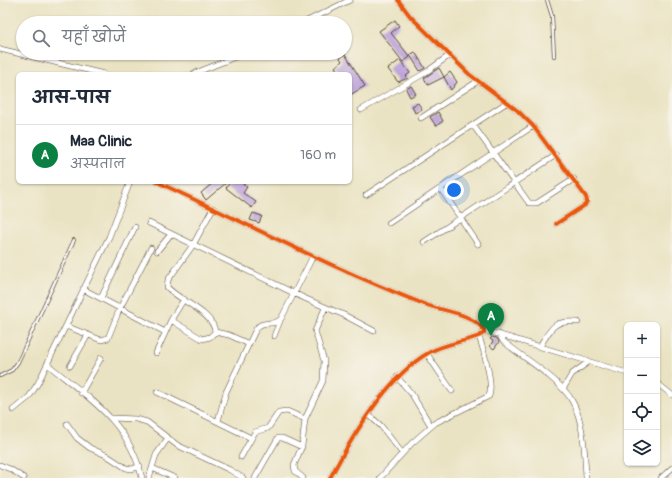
<!DOCTYPE html>
<html lang="hi">
<meta charset="utf-8">
<style>
:root{--surface:#fff;--page:#f6f6f7;--text:#1f2937;--muted:#747a83;--line:#e0e1e3;--accent:#0b8043}
body{margin:0;font-family:Pangolin,"Playpen Sans Deva",sans-serif;background:var(--page);color:var(--text)}
.controls{position:absolute;right:12px;bottom:12px;display:grid;overflow:hidden;border-radius:6px;box-shadow:0 1px 3px #0004}
.controls button{width:36px;height:36px;display:grid;place-items:center;padding:0;border:0;border-bottom:1px solid var(--line);background:var(--surface);color:var(--text);font:20px sans-serif}
.you{position:absolute;left:454px;top:190px;width:14px;height:14px;margin:-10px;border:3px solid #fff;border-radius:50%;background:#1a73e8;box-shadow:0 0 0 6px #1a73e833}
.badge{display:grid;place-items:center;width:26px;height:26px;border-radius:50%;background:var(--accent);color:#fff;font-size:13px;font-weight:700}
.pin{position:absolute;translate:-50% -33px;filter:drop-shadow(0 1px 2px #0008)}
.pin::after{content:'';position:absolute;top:21px;width:14px;height:12px;background:inherit;clip-path:polygon(0 0,100% 0,50% 100%)}
.list{margin:0;padding:0;list-style:none}
h2{display:flex;justify-content:space-between;align-items:center;height:52px;margin:0;padding:0 16px;font-size:17px}
h2 small{font-size:13px;font-weight:400;color:var(--muted)}
.list li{display:grid;grid-template-columns:26px 1fr auto;gap:12px;align-items:center;box-sizing:border-box;height:60px;padding:0 16px;border-top:1px solid var(--line)}
.list b{display:block;font-size:15px;white-space:nowrap}
.list p{margin:0;font-size:13px;white-space:nowrap;color:var(--muted)}
.list em{font-size:13px;font-style:normal;color:var(--muted)}
.icon{flex:none;width:22px;height:22px;fill:none;stroke:currentColor;stroke-width:2;stroke-linecap:round;stroke-linejoin:round}
.map{position:relative;flex:none;width:672px;height:478px;overflow:hidden}
.search{position:absolute;background:var(--surface);box-shadow:0 1px 3px #0004;left:16px;top:16px;width:336px;height:44px;display:flex;align-items:center;gap:10px;box-sizing:border-box;padding:0 14px;border-radius:22px;color:var(--muted);font-size:15px}
.panel{position:absolute;background:var(--surface);box-shadow:0 1px 3px #0004;left:16px;top:72px;width:336px;height:112px;border-radius:6px}
.map>svg:first-child{display:block}
.building{fill:#ba9fd9}
.lines{fill:none;stroke-linecap:round;stroke-linejoin:round}
.lane-casing{stroke:#554637;stroke-width:4}
.street-casing{stroke:#554637;stroke-width:6}
.lane{stroke:#fff;stroke-width:2.5}
.street{stroke:#fff;stroke-width:5}
.cycleway-casing{stroke:#f7f3e8;stroke-width:6}
.cycleway{stroke:#e8590c;stroke-width:4}
</style>
<div class="map">
<svg width="672" height="478" viewBox="0 0 672 478">
<rect width="100%" height="100%" fill="#f7f3e8"/>
<filter id="ink" filterUnits="userSpaceOnUse"><feTurbulence type="fractalNoise" baseFrequency=".025" numOctaves="2"/><feDisplacementMap in="SourceGraphic" scale="8" xChannelSelector="R" yChannelSelector="G"/><feConvolveMatrix kernelMatrix="1 2 1 2 8 2 1 2 1" color-interpolation-filters="sRGB"/></filter>
<filter id="wash" filterUnits="userSpaceOnUse"><feTurbulence type="fractalNoise" baseFrequency=".012" numOctaves="4" result="noise"/><feDisplacementMap in="SourceGraphic" scale="16" xChannelSelector="R" yChannelSelector="G"/><feGaussianBlur stdDeviation="0.9" result="paint"/><feColorMatrix in="noise" values="0 0 0 0 0 0 0 0 0 0 0 0 0 0 0 0 0 1.4 0 .05"/><feComposite in="paint" operator="in"/></filter>
<g filter="url(#wash)">
<rect width="100%" height="100%" fill="#eae3c3"/>
<g id="blocks">
<path class="building" d="M395 20 399 26 391 33 410 57 403 62 379 31Z
M415 52 425 68 420 71 410 55Z
M345 54 365 86 350 95V74H340L335 67 342 61 340 58Z
M400 60 410 73 406 76 408 78 398 82 388 69Z
M439 68 444 77 428 85 424 78Z
M450 72 457 82 451 90 444 77Z
M411 86 416 94 410 97 406 89Z
M418 103 422 109 415 113 412 106Z
M438 112 443 121 436 126 430 117Z
M214 182H227L206 200 201 193Z
M230 182H241L247 187 243 193 256 202 252 208 226 188Z
M253 213 262 216 259 223 250 220Z
M492 337 497 338 499 342 494 349 490 346 493 341 490 339Z"/>
</g>
</g>
<g filter="url(#ink)">
<use href="#blocks" fill-opacity="0" stroke="#554637" stroke-width="1"/>
<g class="lines">
<defs>
<path id="lane" d="M547 0 552 16 554 56
M0 376 12 370 18 362 74 240"/>
<path id="street" d="M398 0 410 16 469 74 518 111 533 126 586 197 587 201 585 205 556 224
M303 23 350 0
M0 49 104 74
M193 74 245 53
M361 110 425 73 450 55
M421 118 478 81
M473 125 529 203H537L574 179
M157 182C246 223 333 269 424 304 444 312 470 312 484 330V333L479 336C463 342 445 344 430 352 388 375 352 437 330 478
M441 189 478 244
M366 195 506 103
M149 223 304 298 344 315 374 331
M389 223 533 126
M424 242 556 155
M157 251 171 234
M83 289 165 332
M101 298 135 227
M171 320 202 339 210 337 215 332C214 313 178 300 167 287L168 280 193 245 213 208
M66 326 101 340 108 338 120 308 151 248
M484 330 627 373
M215 332 229 335 249 344
M499 334 503 341C522 357 559 379 571 399 584 420 585 454 586 478
M274 336 280 321
M540 346C552 327 553 320 578 322
M156 353 171 320 184 299
M427 354 452 391
M47 364C89 398 129 422 142 478
M70 366 88 335
M397 377 411 393 431 426
M657 383 672 395
M563 389 572 374 587 363
M157 392 251 438
M81 393 101 358
M13 410 29 397 38 383 109 237 130 182
M369 415 381 426 402 453
M112 418 136 419 147 422 177 445 230 470 243 478
M218 421 226 392 256 329C263 319 273 327 281 319L313 256
M67 424 77 438 90 448 106 455 126 468 132 469 140 466
M241 457 255 432 268 428 279 412 287 411 305 419
M0 465 10 469 24 478
M152 468 175 478
M149 478 156 455 168 438
M255 478 278 438H282L302 447
M303 478 295 471 294 465 302 446 305 419 323 381 324 361 315 331 325 308
M380 478 412 443 435 423 489 396C494 385 483 348 479 336
M661 478 672 468"/>
</defs>
<use href="#lane" class="lane-casing"/>
<use href="#street" class="street-casing"/>
<use href="#lane" class="lane"/>
<use href="#street" class="street"/>
<defs>
<path id="cycleway" d="M398 0 410 16 469 74 518 111 533 126 586 197 587 201 585 205 556 224
M157 182C246 223 333 269 424 304 444 312 470 312 484 330V333L479 336C463 342 445 344 430 352 388 375 352 437 330 478"/>
</defs>
<use href="#cycleway" class="cycleway-casing"/>
<use href="#cycleway" class="cycleway"/>
</g>
</g>
</svg>
<div class="controls">
<button>+</button>
<button>−</button>
<button><svg class="icon" aria-label="locate" viewBox="0 0 24 24"><circle cx="12" cy="12" r="6"/><path d="M12 2v4M12 18v4M2 12h4M18 12h4"/></svg></button>
<button><svg class="icon" aria-label="layers" viewBox="0 0 24 24"><path d="M12 4l9 5-9 5-9-5zM3 14l9 5 9-5"/></svg></button>
</div>
<div class="you"></div>
<div class="pin badge" style="left:491px;top:336px">A</div>
<div class="search"><svg class="icon" aria-label="search" viewBox="0 0 24 24"><circle cx="10" cy="10" r="6"/><path d="M15 15l6 6"/></svg>यहाँ खोजें</div>
<section class="panel">
<h2>आस-पास<small></small></h2>
<ul class="list">
<li><span class="badge">A</span><div><b>Maa Clinic</b><p>अस्पताल</p></div><em>160 m</em></li>
</ul>
</section>
</div>
